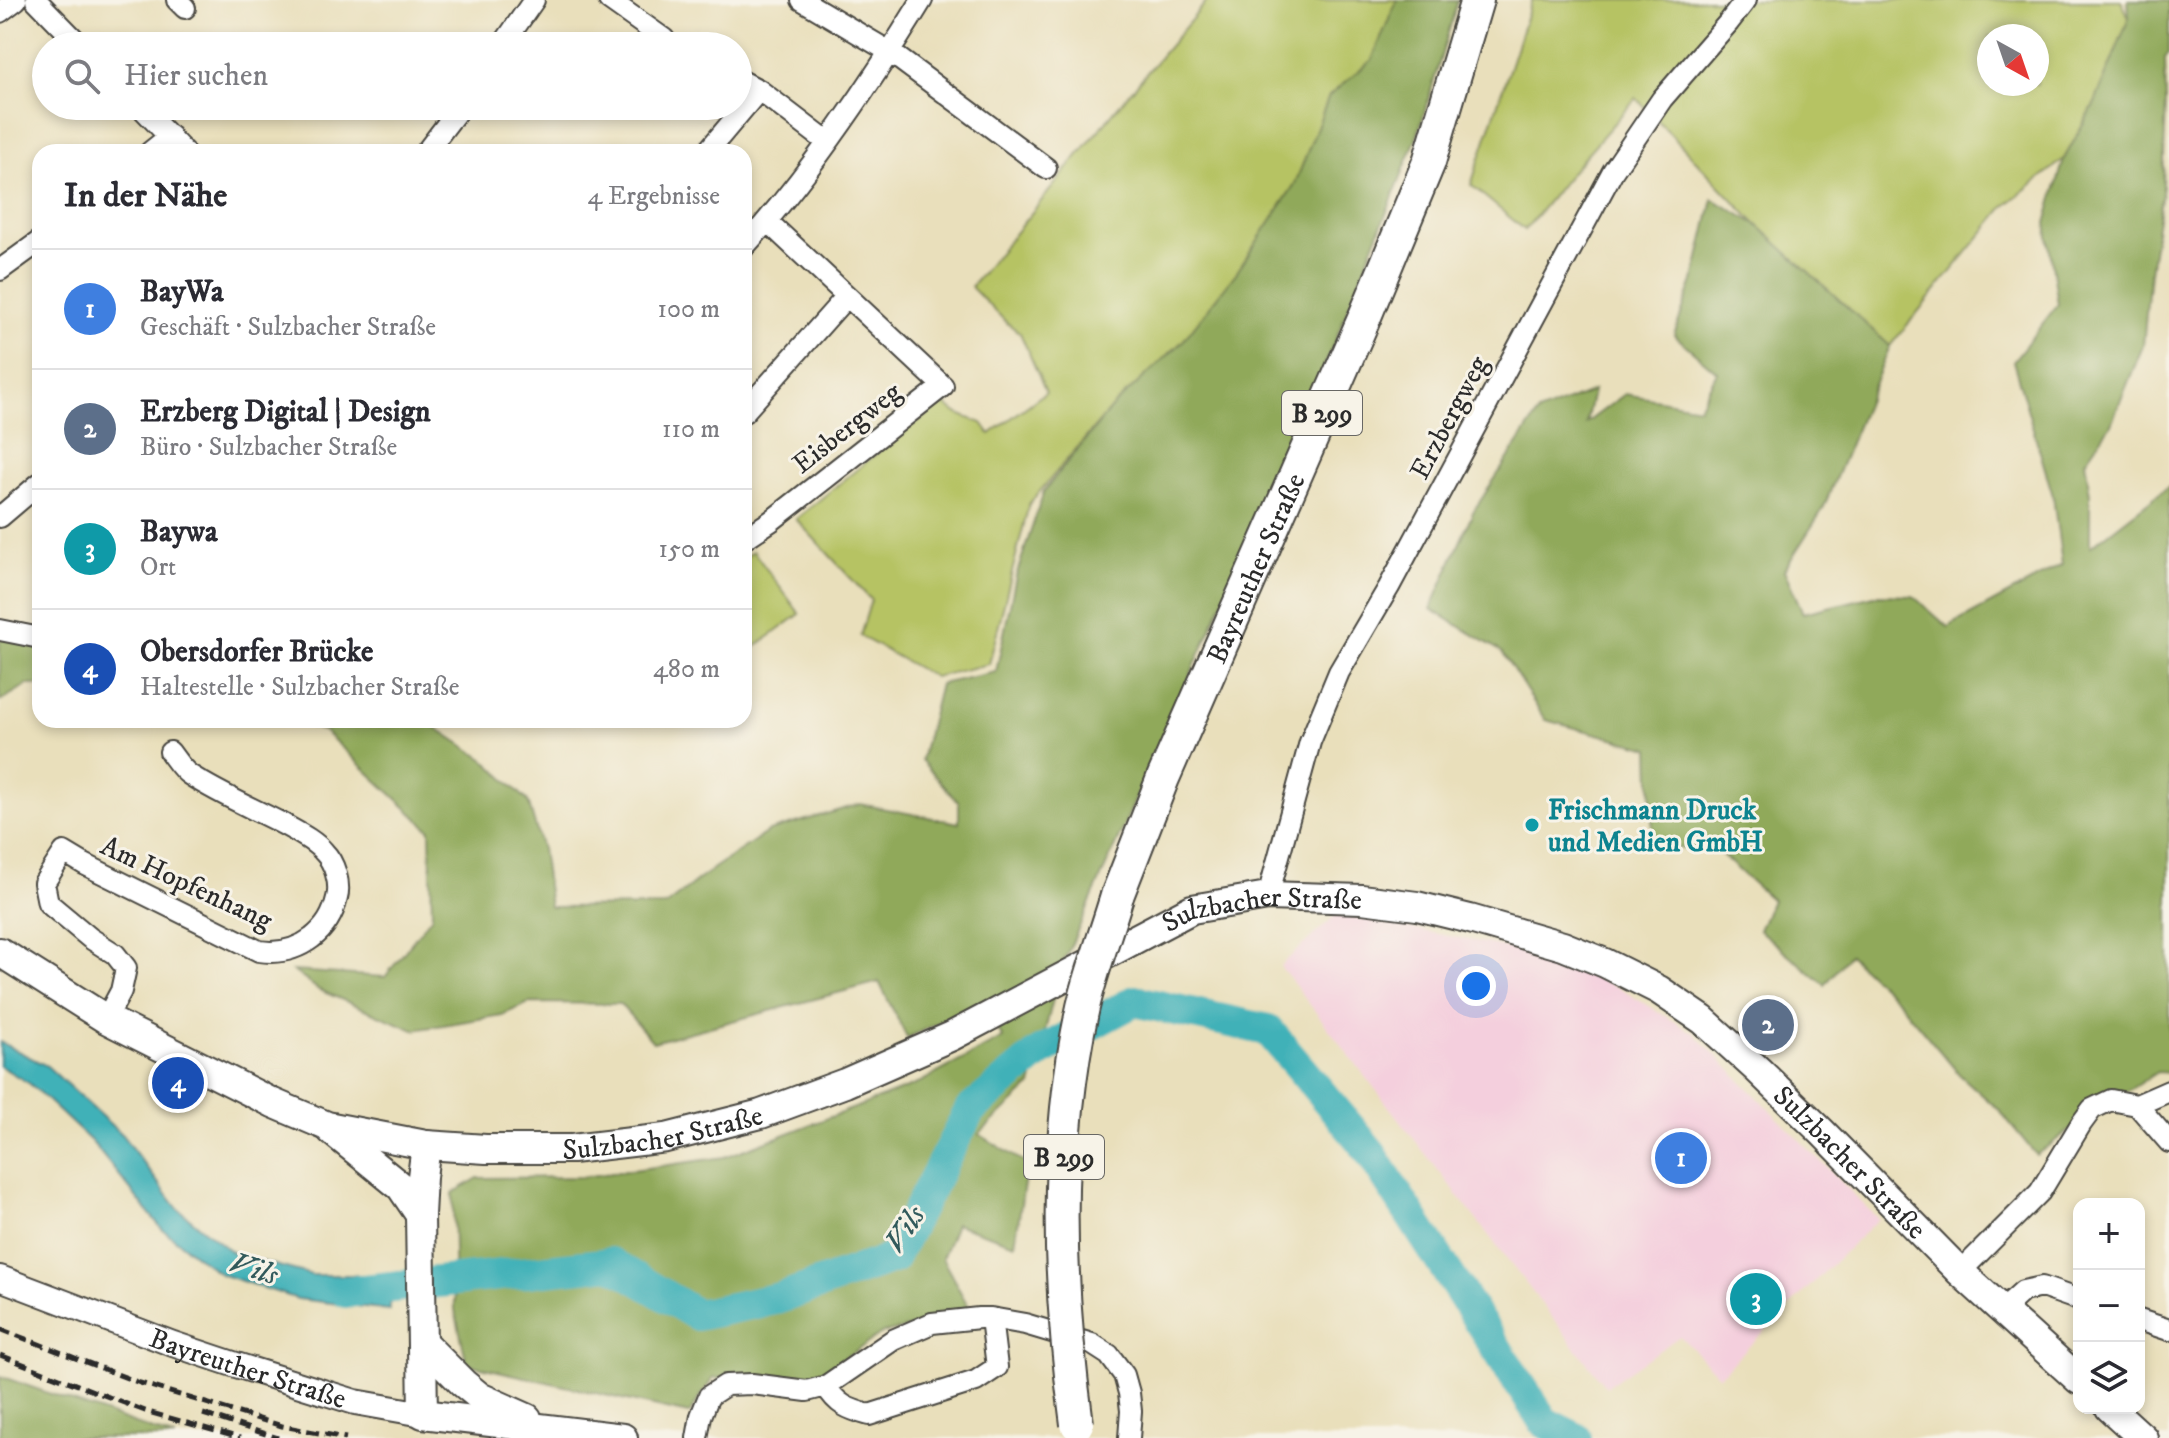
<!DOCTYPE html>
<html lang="de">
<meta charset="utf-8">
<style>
:root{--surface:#fff;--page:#f7f7f7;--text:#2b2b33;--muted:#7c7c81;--line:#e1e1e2;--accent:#111827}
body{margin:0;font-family:"IM FELL DW Pica",serif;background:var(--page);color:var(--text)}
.controls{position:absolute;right:24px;bottom:24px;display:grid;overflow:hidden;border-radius:16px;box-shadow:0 4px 12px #0003}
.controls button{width:72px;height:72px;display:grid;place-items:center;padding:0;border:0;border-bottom:2px solid var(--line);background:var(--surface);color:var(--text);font:40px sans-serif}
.compass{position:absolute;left:1977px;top:24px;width:72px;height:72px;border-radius:50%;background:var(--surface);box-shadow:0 4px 12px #0003;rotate:140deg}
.you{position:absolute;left:1476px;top:986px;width:28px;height:28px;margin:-20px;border:6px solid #fff;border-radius:50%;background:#1a73e8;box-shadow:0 0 0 12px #1a73e833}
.badge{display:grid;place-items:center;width:52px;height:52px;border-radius:50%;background:var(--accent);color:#fff;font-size:26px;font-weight:700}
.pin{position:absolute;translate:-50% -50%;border:4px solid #fff;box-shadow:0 2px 8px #0006}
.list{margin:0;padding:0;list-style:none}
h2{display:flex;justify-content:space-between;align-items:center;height:104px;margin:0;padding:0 32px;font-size:34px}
h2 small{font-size:26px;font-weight:400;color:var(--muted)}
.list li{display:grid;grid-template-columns:52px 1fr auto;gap:24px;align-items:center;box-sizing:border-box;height:120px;padding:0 32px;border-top:2px solid var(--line)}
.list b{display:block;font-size:30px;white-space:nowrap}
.list p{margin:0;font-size:26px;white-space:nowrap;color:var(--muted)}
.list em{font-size:26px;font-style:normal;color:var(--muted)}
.icon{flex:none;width:44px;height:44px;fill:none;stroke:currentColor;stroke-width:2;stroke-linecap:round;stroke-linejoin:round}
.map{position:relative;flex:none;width:2169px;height:1438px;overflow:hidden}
.search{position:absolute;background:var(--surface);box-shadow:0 4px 12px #0003;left:32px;top:32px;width:720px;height:88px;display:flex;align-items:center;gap:20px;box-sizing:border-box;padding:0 28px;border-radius:44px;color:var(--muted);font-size:30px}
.panel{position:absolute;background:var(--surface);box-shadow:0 4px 12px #0003;left:32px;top:144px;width:720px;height:584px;border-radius:24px}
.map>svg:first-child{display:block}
.built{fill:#f4cfdd}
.green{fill:#b6c364;stroke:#707748;stroke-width:2;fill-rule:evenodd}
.forest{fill:#90a95a;stroke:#5e6a42;stroke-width:2}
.water{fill:#40b1b8;stroke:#366e72;stroke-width:2}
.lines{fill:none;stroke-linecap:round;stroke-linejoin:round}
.river{stroke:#40b1b8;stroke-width:32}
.minor-casing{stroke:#484641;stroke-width:24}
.tertiary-casing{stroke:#484641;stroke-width:28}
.secondary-casing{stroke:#484641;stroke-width:32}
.primary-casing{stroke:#484641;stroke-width:36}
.minor{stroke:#fff;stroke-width:20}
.tertiary{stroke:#fff;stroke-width:24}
.secondary{stroke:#fff;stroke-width:28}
.primary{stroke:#fff;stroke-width:32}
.rail{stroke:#2b2b2b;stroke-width:5;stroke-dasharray:12 6;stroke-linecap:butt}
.primary-bridge-casing{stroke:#484641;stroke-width:36;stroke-linecap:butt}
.primary-bridge{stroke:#fff;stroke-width:32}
.culture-dot{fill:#0f9aa8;stroke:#f7f3e8;stroke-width:3}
.labels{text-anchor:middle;stroke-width:6;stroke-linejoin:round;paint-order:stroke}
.shield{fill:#f7f3e8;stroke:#686764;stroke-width:2}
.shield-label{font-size:26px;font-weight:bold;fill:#2b2b2b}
.street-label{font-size:28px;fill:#2b2b2b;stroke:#f7f3e8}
.culture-label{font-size:28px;font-weight:bold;fill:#0d838f;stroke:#f7f3e8;text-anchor:start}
.water-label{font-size:30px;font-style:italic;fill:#325a5c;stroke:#f7f3e8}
</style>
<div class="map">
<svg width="2169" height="1438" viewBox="0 0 2169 1438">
<rect width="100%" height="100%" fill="#f7f3e8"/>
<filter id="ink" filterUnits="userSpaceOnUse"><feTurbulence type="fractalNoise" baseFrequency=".0125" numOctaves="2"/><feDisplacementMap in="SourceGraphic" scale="16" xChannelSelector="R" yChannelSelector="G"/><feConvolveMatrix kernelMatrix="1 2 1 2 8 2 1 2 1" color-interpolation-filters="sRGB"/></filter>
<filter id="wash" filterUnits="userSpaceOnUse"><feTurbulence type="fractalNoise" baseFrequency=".006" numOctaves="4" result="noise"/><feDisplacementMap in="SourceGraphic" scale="32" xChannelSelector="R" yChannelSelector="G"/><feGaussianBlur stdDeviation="1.8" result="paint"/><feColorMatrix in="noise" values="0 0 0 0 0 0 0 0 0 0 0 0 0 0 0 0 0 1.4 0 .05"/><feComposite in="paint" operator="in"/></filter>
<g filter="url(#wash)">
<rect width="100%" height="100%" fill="#e9dfbb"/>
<path class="built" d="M1337 914 1535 953 1617 987 1694 1033 1878 1219 1719 1376 1680 1336 1606 1387 1280 966Z"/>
<path class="green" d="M1208 0H1397L1372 60 1329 96 1295 184 1237 272 1182 342 1112 407 1029 504 989 664 934 677 860 636 871 600 796 519 903 432 943 403 958 414 982 423 990 434 1046 392 1020 333 1006 322 971 287 1117 108Z
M1532 0H2121L2129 18 2095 103 2064 159 2004 207 1890 346 1756 224 1636 98 1578 164 1525 230 1471 185ZM1989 36H2037V84H1989Z
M753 551 800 614 744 655V558Z"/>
<path class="forest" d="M1397 0H1458L1418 134 1335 341 1235 574 1061 968 1031 1086 979 1134 1027 1164 1015 1244 956 1224 942 1258 973 1315 883 1333 811 1380 713 1378 689 1414 467 1364 455 1310 453 1193 478 1178 583 1177 725 1157 915 1085 1003 1038 980 1003 907 1038 879 982 653 1042 620 1004 529 1003 502 1015 414 1030 319 990 293 971 385 977 432 916 430 830 324 731 291 720H420L429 723 485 760 528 801 542 849 550 907 665 906 714 868 769 831 860 804 959 823V803L921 760 940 684 996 672 1016 576 1044 491 1112 407 1182 342 1237 272 1295 184 1329 96 1372 60Z
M2128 0H2169V53L2165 58 2166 102 2163 186 2150 272 2143 346 2111 424 2085 461 2090 494V547L2169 486V1073L2157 1072 2086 1118 2036 1155 2000 1111 1959 1074 1898 1001 1849 955 1825 985 1759 930 1772 900 1713 847 1653 849 1650 748 1545 720 1502 652 1431 609 1473 512 1538 413 1593 391 1586 423 1625 394 1699 407 1717 372 1674 335 1695 275 1713 199 1756 224 1890 346 1823 509 1784 570 1803 613 1878 595 1913 596 1948 627 2062 565 2053 496 2013 361 2058 304 2046 223 2064 159 2095 103 2129 18Z
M0 637 40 643V685H27L0 701Z
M0 1376 175 1438H0Z"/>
<path class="water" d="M0 1042 47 1066 122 1135 178 1209 234 1254 312 1275H390V1310L298 1299 220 1274 162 1229 92 1142 30 1084 0 1066Z"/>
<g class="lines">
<path class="river" d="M346 1292 611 1263 697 1315 780 1298 893 1258 970 1110 1040 1052 1135 1001 1268 1030 1368 1149 1544 1422 1576 1438"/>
</g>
</g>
<g filter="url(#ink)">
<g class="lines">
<defs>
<path id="minor" d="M36 0 81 46
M177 0 185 8
M609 0 664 39
M802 0 890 52 1046 168
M0 12 16 0
M502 46 534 0
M738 79 759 90 827 142
M140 106 184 152
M150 152 170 136
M426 152 461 106
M707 152 759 90
M744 247C811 173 870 85 922 0
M0 270 40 241
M744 412 847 296
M0 517 40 483
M744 539 771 521 943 386 767 221
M0 630 40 638
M1268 896 1310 742 1339 672 1389 587 1613 171 1662 99 1729 22 1746 0
M106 1019 121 991 126 968 115 954 90 938 48 903 44 883 64 852 84 864 259 951C279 954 296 950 312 938 326 927 333 915 337 898 341 883 334 862 324 852 314 840 297 832 283 824 252 808 219 794 190 775 182 770 176 760 170 752
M2137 1105 2169 1091
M1960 1272 2040 1192 2081 1124 2092 1109 2111 1100 2137 1105 2169 1142
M2002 1310 2023 1291 2042 1287 2079 1300
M2139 1320 2169 1330
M826 1386C837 1405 848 1409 869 1415L976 1381 997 1367 991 1318
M697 1438 701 1416 709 1396 726 1385 752 1384 807 1391 826 1386 893 1340 932 1323 979 1318H991L1025 1324 1092 1344 1109 1355 1124 1375 1129 1393 1131 1411 1129 1438"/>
<g id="tertiary">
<path id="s1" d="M0 1278 173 1344 233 1364 355 1402 423 1414"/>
</g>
<g id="secondary">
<path id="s2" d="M0 952 106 1019 273 1103 327 1126 426 1145 486 1149H572L666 1138 761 1114 845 1083 952 1036 1192 909 1268 896 1362 899 1417 906 1470 919 1563 946 1605 963 1659 990 1703 1020 1758 1070 1822 1132 1960 1272 2079 1380"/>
<path d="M332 1131 401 1187 420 1215"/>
<path d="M426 1145 422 1177 420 1215 423 1414 623 1438"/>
<path d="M424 1344 463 1383 480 1397 527 1418"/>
<path d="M2110 1408 2143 1438"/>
</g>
<g id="primary">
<path id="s3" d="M1117 896 1163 778 1363 321 1429 162 1477 0"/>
</g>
</defs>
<use href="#minor" class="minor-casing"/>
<use href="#tertiary" class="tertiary-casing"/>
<use href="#secondary" class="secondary-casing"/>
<use href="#primary" class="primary-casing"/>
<use href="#minor" class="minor"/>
<use href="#tertiary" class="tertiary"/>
<use href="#secondary" class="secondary"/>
<use href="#primary" class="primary"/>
<path class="rail" d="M0 1329 140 1383 282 1426 346 1438
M0 1355 145 1411 240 1438
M203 1414 278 1438"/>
<defs>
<path id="primary-bridge" d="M1077 1424C1058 1286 1053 1144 1083 1007 1092 969 1106 933 1117 896"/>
</defs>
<use href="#primary-bridge" class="primary-bridge-casing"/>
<use href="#primary-bridge" class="primary-bridge"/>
</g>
</g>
<circle class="culture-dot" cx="1532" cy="825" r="8"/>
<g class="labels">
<g class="shield">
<rect x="1282" y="391" width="80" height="44" rx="6"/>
<rect x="1024" y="1135" width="80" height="44" rx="6"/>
</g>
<g class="shield-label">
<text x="1322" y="422">B 299</text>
<text x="1064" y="1166">B 299</text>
</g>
<g class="street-label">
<text transform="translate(1448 417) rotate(-62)" y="10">Erzbergweg</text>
<text transform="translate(846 427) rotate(-38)" y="10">Eisbergweg</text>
<text dy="10" stroke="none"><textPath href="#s3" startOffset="356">Bayreuther Straße</textPath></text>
<text transform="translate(187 882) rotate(25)" y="10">Am Hopfenhang</text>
<text dy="10" stroke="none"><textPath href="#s2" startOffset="1358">Sulzbacher Straße</textPath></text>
<text dy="10" stroke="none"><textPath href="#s2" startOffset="710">Sulzbacher Straße</textPath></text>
<text dy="10" stroke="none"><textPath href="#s2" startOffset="2030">Sulzbacher Straße</textPath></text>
<text dy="10" stroke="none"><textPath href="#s1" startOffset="264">Bayreuther Straße</textPath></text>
</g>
<g class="culture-label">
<text x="1548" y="819">Frischmann Druck<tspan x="1548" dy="32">und Medien GmbH</tspan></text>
</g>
<g class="water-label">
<text transform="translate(904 1229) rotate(-57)" y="10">Vils</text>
<text transform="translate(254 1268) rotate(17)" y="10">Vils</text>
</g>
</g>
</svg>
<div class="controls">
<button>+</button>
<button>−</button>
<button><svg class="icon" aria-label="layers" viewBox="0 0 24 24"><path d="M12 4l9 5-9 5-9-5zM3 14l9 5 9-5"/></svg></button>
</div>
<svg class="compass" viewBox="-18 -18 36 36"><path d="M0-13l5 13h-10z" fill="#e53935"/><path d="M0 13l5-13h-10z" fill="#7c7c81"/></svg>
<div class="you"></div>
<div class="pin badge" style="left:1681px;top:1158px;background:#3f7fe0">1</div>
<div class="pin badge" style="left:1768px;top:1025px;background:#5c6f8a">2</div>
<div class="pin badge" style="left:1756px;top:1299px;background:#0f9aa8">3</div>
<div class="pin badge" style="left:178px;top:1083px;background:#1a4fb4">4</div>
<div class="search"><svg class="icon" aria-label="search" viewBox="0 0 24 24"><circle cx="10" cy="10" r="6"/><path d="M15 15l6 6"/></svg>Hier suchen</div>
<section class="panel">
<h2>In der Nähe<small>4 Ergebnisse</small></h2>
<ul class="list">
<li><span class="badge" style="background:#3f7fe0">1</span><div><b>BayWa</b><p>Geschäft · Sulzbacher Straße</p></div><em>100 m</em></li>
<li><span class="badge" style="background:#5c6f8a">2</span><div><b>Erzberg Digital | Design</b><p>Büro · Sulzbacher Straße</p></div><em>110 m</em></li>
<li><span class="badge" style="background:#0f9aa8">3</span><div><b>Baywa</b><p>Ort</p></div><em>150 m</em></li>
<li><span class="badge" style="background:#1a4fb4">4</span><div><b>Obersdorfer Brücke</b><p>Haltestelle · Sulzbacher Straße</p></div><em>480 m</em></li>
</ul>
</section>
</div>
